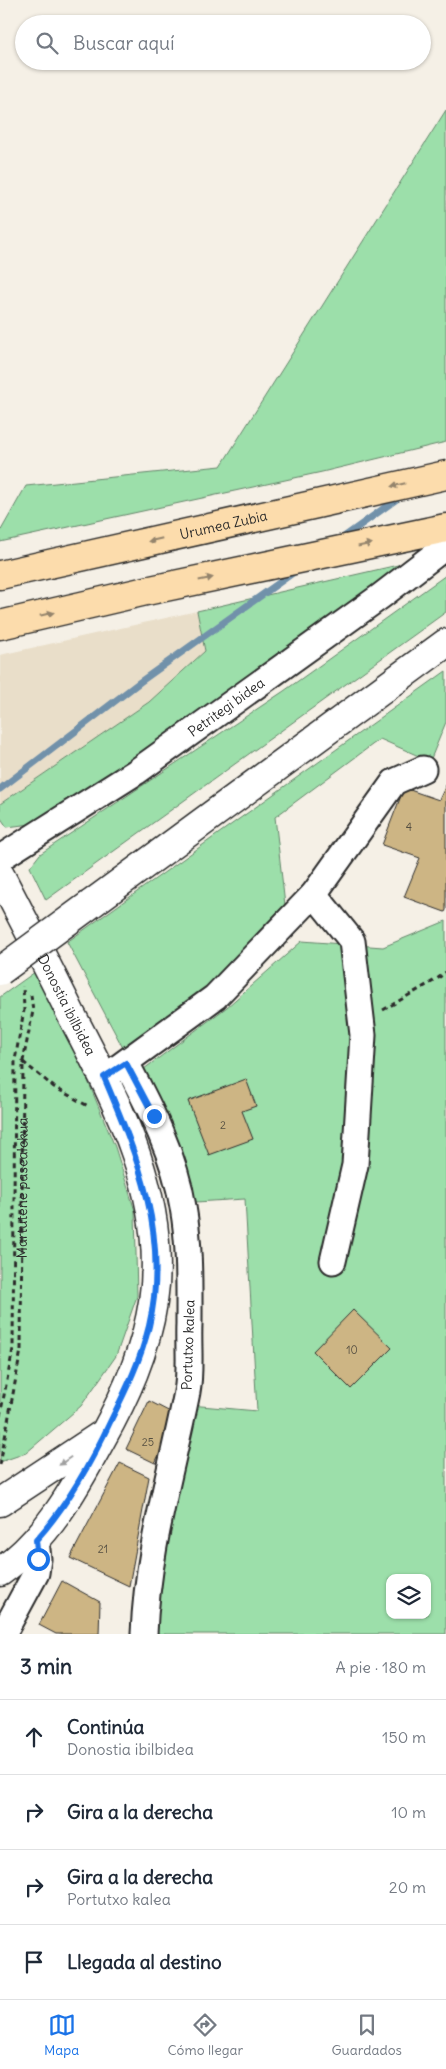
<!DOCTYPE html>
<html lang="es">
<meta charset="utf-8">
<style>
:root{--surface:#fff;--page:#f2f2f3;--text:#1f2937;--muted:#747a83;--line:#e0e1e3;--accent:#1a73e8}
body{margin:0;font-family:Delius,sans-serif;background:var(--page);color:var(--text)}
.controls{position:absolute;right:15px;bottom:15px;display:grid;overflow:hidden;border-radius:10px;box-shadow:0 1px 4px #0004}
.controls button{width:45px;height:45px;display:grid;place-items:center;padding:0;border:0;border-bottom:1px solid var(--line);background:var(--surface);color:var(--text);font:25px sans-serif}
.stop{position:absolute;width:15px;height:15px;margin:-11px;border:4px solid #1a73e8;border-radius:50%;background:#fff}
.stop.end{background:#1a73e8;border-color:#fff;box-shadow:0 1px 5px #0008}
.list{margin:0;padding:0;list-style:none}
h2{display:flex;justify-content:space-between;align-items:center;height:65px;margin:0;padding:0 20px;font-size:21px}
h2 small{font-size:16px;font-weight:400;color:var(--muted)}
.list li{display:grid;grid-template-columns:32px 1fr auto;gap:15px;align-items:center;box-sizing:border-box;height:75px;padding:0 20px;border-top:1px solid var(--line)}
.list b{display:block;font-size:19px;white-space:nowrap}
.list p{margin:0;font-size:16px;white-space:nowrap;color:var(--muted)}
.list em{font-size:16px;font-style:normal;color:var(--muted)}
.icon{flex:none;width:28px;height:28px;fill:none;stroke:currentColor;stroke-width:2;stroke-linecap:round;stroke-linejoin:round}
.map{position:relative;flex:none;width:446px;height:1634px;overflow:hidden}
.search{position:absolute;background:var(--surface);box-shadow:0 1px 4px #0004;left:15px;right:15px;top:15px;height:55px;display:flex;align-items:center;gap:12px;box-sizing:border-box;padding:0 18px;border-radius:28px;color:var(--muted);font-size:19px}
.sheet{height:365px;background:var(--surface)}
nav{display:flex;justify-content:space-around;align-items:center;box-sizing:border-box;height:70px;border-top:1px solid var(--line);background:var(--surface);font-size:14px;color:var(--muted)}
nav a{display:grid;justify-items:center;gap:2px}
nav .on{color:var(--accent)}
.map>svg:first-child{display:block}
.built{fill:#e9dec9}
.green{fill:#9cdfaa;stroke:#64856a;fill-rule:evenodd}
.lines{fill:none;stroke-linecap:round;stroke-linejoin:round}
.stream{stroke:#7191aa;stroke-width:7}
.building{fill:#cdb584;stroke:#2b2b2b}
.minor-casing{stroke:#2b2b2b;stroke-width:29}
.secondary-casing{stroke:#2b2b2b;stroke-width:31}
.motorway-casing{stroke:#2b2b2b;stroke-width:31}
.path{stroke:#2b2b2b;stroke-width:3;stroke-dasharray:5 4;stroke-linecap:butt}
.minor{stroke:#fff;stroke-width:25}
.secondary{stroke:#fff;stroke-width:28}
.motorway{stroke:#fcdcac;stroke-width:28}
.secondary-bridge-casing{stroke:#2b2b2b;stroke-width:31;stroke-linecap:butt}
.secondary-bridge{stroke:#fff;stroke-width:28}
.oneway{fill:#94846c}
.oneway2{fill:#a0a0a0}
.route{stroke:#1a73e8;stroke-width:6}
.labels{text-anchor:middle;stroke-width:5;stroke-linejoin:round;paint-order:stroke}
.number-label{font-size:11px;fill:#544e41}
.street-label{font-size:14px;fill:#2b2b2b;stroke:#fff}
</style>
<div class="map">
<svg width="446" height="1634" viewBox="0 0 446 1634">
<rect width="100%" height="100%" fill="#f5f0e6"/>
<filter id="ink" filterUnits="userSpaceOnUse"><feTurbulence type="fractalNoise" baseFrequency=".02" numOctaves="2"/><feDisplacementMap in="SourceGraphic" scale="10" xChannelSelector="R" yChannelSelector="G"/><feConvolveMatrix kernelMatrix="1 2 1 2 8 2 1 2 1" color-interpolation-filters="sRGB"/></filter>
<g filter="url(#ink)">
<path class="built" d="M197 611 205 651 149 702 0 804V655Z"/>
<path class="green" d="M446 110V442L322 472 0 542V532L26 486 221 466Z
M411 562 133 761 31 824 7 827 0 817V804L149 702 205 651 197 611Z
M446 575V612L46 900 30 867 40 854 284 691Z
M446 671V722L430 761 380 739 275 817 286 914 203 993 123 1048 67 942Z
M446 921V1634H154L156 1557 190 1405 257 1411 245 1199 196 1202 171 1130 144 1069 227 1007 302 941 383 947ZM390 1578H427V1615H390Z
M35 972 86 1076 115 1147 135 1211 137 1296 116 1356 81 1406 26 1453 0 1462V997Z"/>
<g class="lines">
<path class="stream" d="M341 539 401 496
M0 789 140 682 297 570"/>
</g>
<path class="building" d="M446 785V910L445 912 404 897 420 858 382 845 404 788 439 800Z
M246 1079 256 1106 242 1111 253 1139 209 1155 188 1101Z
M353 1310 392 1348 351 1389 313 1351Z
M149 1401 178 1416 155 1463 126 1449Z
M120 1463 149 1477 129 1586 70 1558Z
M62 1581 100 1602 99 1634H56L39 1625Z"/>
<g class="lines">
<defs>
<g id="minor">
<path id="s2" d="M0 858 136 772 381 596 446 546"/>
<path d="M314 894 352 941 363 1035 355 1165 333 1261"/>
<path d="M126 1063C150 1108 175 1156 183 1207 190 1246 189 1285 189 1324 188 1346 191 1371 187 1392 171 1473 147 1551 144 1634"/>
<path d="M112 1072 215 997 314 894 394 782 423 769"/>
<path d="M3 1634 36 1573 38 1559 36 1540"/>
</g>
<g id="secondary">
<path id="s3" d="M0 875C24 921 48 967 71 1014 117 1102 169 1199 153 1302 146 1351 125 1397 101 1440 74 1490 47 1539 0 1572"/>
<path d="M91 904 446 643"/>
<path d="M0 1502 100 1436"/>
</g>
<g id="motorway">
<path id="s4" d="M0 575 446 475"/>
<path d="M0 625 146 591 446 528"/>
</g>
</defs>
<use href="#minor" class="minor-casing"/>
<use href="#secondary" class="secondary-casing"/>
<use href="#motorway" class="motorway-casing"/>
<g class="path">
<path d="M383 1010 437 979 446 972"/>
<path d="M23 1062 54 1087 88 1106"/>
<path d="M0 1416 13 1349 15 1060 24 1010 23 986"/>
<path id="s1" d="M0 1465 21 1350 23 1061 33 1011 31 995"/>
</g>
<use href="#minor" class="minor"/>
<use href="#secondary" class="secondary"/>
<use href="#motorway" class="motorway"/>
<defs>
<path id="secondary-bridge" d="M0 971 91 904"/>
</defs>
<use href="#secondary-bridge" class="secondary-bridge-casing"/>
<use href="#secondary-bridge" class="secondary-bridge"/>
</g>
<defs><path id="oneway-solid" d="M-6-.8H1V-3.2L6.5 0L1 3.2V.8H-6Z" transform="scale(1.25)"/></defs>
<g class="oneway">
<use href="#oneway-solid" transform="translate(398 485) rotate(167)"/>
<use href="#oneway-solid" transform="translate(155 540) rotate(167)"/>
<use href="#oneway-solid" transform="translate(365 545) rotate(-12)"/>
<use href="#oneway-solid" transform="translate(206 579) rotate(-12)"/>
<use href="#oneway-solid" transform="translate(47 614) rotate(-13)"/>
</g>
<use class="oneway2" href="#oneway-solid" transform="translate(65 1461) rotate(145)"/>
</g>
<g class="lines" filter="url(#ink)">
<path class="route" d="M38 1559 36 1540C68 1505 92 1461 112 1418 127 1388 141 1359 149 1326 170 1237 138 1157 104 1077L126 1063 154 1116"/>
</g>
<g class="labels">
<g class="number-label">
<text x="409" y="831">4</text>
<text x="223" y="1129">2</text>
<text x="352" y="1354">10</text>
<text x="148" y="1446">25</text>
<text x="103" y="1553">21</text>
</g>
<g class="street-label">
<text dy="5" stroke="none"><textPath href="#s4" startOffset="229">Urumea Zubia</textPath></text>
<text dy="5" stroke="none"><textPath href="#s2" startOffset="272">Petritegi bidea</textPath></text>
<text dy="5" stroke="none"><textPath href="#s3" startOffset="146">Donostia ibilbidea</textPath></text>
<text dy="5" stroke="none"><textPath href="#s1" startOffset="279">Martutene pasealekua</textPath></text>
<text transform="translate(188 1345) rotate(-88)" y="5">Portutxo kalea</text>
</g>
</g>
</svg>
<div class="controls">
<button><svg class="icon" aria-label="layers" viewBox="0 0 24 24"><path d="M12 4l9 5-9 5-9-5zM3 14l9 5 9-5"/></svg></button>
</div>
<div class="stop" style="left:38px;top:1559px"></div>
<div class="stop end" style="left:154px;top:1116px"></div>
<div class="search"><svg class="icon" aria-label="search" viewBox="0 0 24 24"><circle cx="10" cy="10" r="6"/><path d="M15 15l6 6"/></svg>Buscar aquí</div>
</div>
<section class="sheet">
<h2>3 min<small>A pie · 180 m</small></h2>
<ul class="list">
<li><svg class="icon" aria-label="ahead" viewBox="0 0 24 24"><path d="M12 20V5M6 11l6-6 6 6"/></svg><div><b>Continúa</b><p>Donostia ibilbidea</p></div><em>150 m</em></li>
<li><svg class="icon" aria-label="right" viewBox="0 0 24 24"><path d="M7 20v-9h11M14 6l5 5-5 5"/></svg><div><b>Gira a la derecha</b></div><em>10 m</em></li>
<li><svg class="icon" aria-label="right" viewBox="0 0 24 24"><path d="M7 20v-9h11M14 6l5 5-5 5"/></svg><div><b>Gira a la derecha</b><p>Portutxo kalea</p></div><em>20 m</em></li>
<li><svg class="icon" aria-label="arrive" viewBox="0 0 24 24"><path d="M6 21V4h12l-3 4 3 4H6"/></svg><div><b>Llegada al destino</b></div></li>
</ul>
</section>
<nav>
<a class="on"><svg class="icon" aria-label="map" viewBox="0 0 24 24"><path d="M3 6l6-2 6 2 6-2v14l-6 2-6-2-6 2zM9 4v14M15 6v14"/></svg>Mapa</a>
<a><svg class="icon" aria-label="directions" viewBox="0 0 24 24"><path d="M12 3l9 9-9 9-9-9zM9 14v-3h6M13 9l2 2-2 2"/></svg>Cómo llegar</a>
<a><svg class="icon" aria-label="saved" viewBox="0 0 24 24"><path d="M7 4h10v16l-5-4-5 4z"/></svg>Guardados</a>
</nav>
